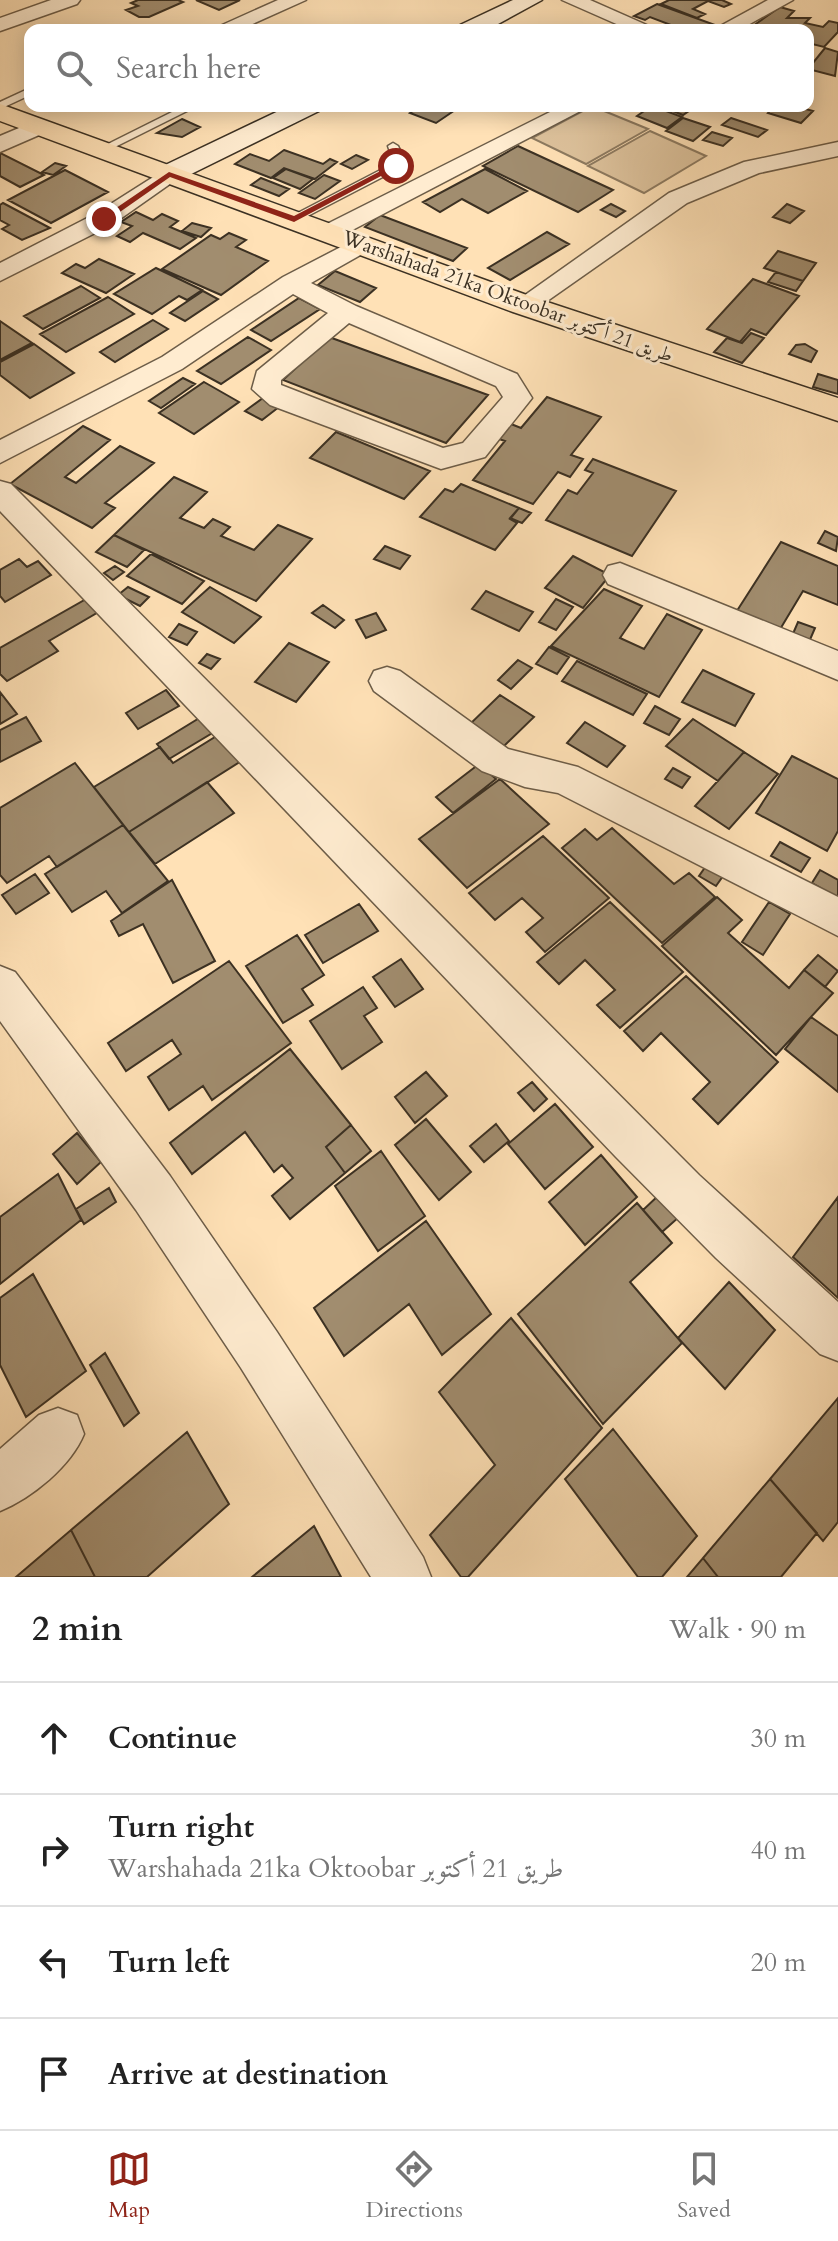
<!DOCTYPE html>
<meta charset="utf-8">
<style>
:root{--surface:#fff;--page:#f2f2f2;--text:#222;--muted:#767676;--line:#e0e0e0;--accent:#8f2418}
body{margin:0;font-family:Cardo,Amiri,serif;background:var(--page);color:var(--text)}
.stop{position:absolute;width:24px;height:24px;margin:-18px;border:6px solid #8f2418;border-radius:50%;background:#fff}
.stop.end{background:#8f2418;border-color:#fff;box-shadow:0 2px 8px #0008}
.list{margin:0;padding:0;list-style:none}
h2{display:flex;justify-content:space-between;align-items:center;height:104px;margin:0;padding:0 32px;font-size:34px}
h2 small{font-size:26px;font-weight:400;color:var(--muted)}
.list li{display:grid;grid-template-columns:52px 1fr auto;gap:24px;align-items:center;box-sizing:border-box;height:112px;padding:0 32px;border-top:2px solid var(--line)}
.list b{display:block;font-size:30px;white-space:nowrap}
.list p{margin:0;font-size:26px;white-space:nowrap;color:var(--muted)}
.list em{font-size:26px;font-style:normal;color:var(--muted)}
.icon{flex:none;width:44px;height:44px;fill:none;stroke:currentColor;stroke-width:2;stroke-linecap:round;stroke-linejoin:round}
.map{position:relative;flex:none;width:838px;height:1577px;overflow:hidden}
.search{position:absolute;background:var(--surface);box-shadow:0 4px 20px #0003;left:24px;right:24px;top:24px;height:88px;display:flex;align-items:center;gap:20px;box-sizing:border-box;padding:0 28px;border-radius:16px;color:var(--muted);font-size:30px}
.sheet{height:552px;background:var(--surface)}
nav{display:flex;justify-content:space-around;align-items:center;box-sizing:border-box;height:112px;border-top:2px solid var(--line);background:var(--surface);font-size:22px;color:var(--muted)}
nav a{display:grid;justify-items:center;gap:4px}
nav .on{color:var(--accent)}
.map>svg:first-child{display:block}
.green{fill:#dec39d;stroke:#8d7a60;stroke-width:2}
.building{fill:#a18d6f;stroke:#3c3123;stroke-width:2}
.lines{fill:none;stroke-linecap:round;stroke-linejoin:round}
.lane-casing{stroke:#6d5d48;stroke-width:3}
.street-casing{stroke:#6d5d48;stroke-width:3}
.secondary-casing{stroke:#3c3123;stroke-width:3}
.primary-casing{stroke:#3c3123;stroke-width:3}
.lane{fill:#ffecd0;fill-rule:evenodd}
.street{fill:#ffecd0;fill-rule:evenodd}
.secondary{fill:#ffecd0;fill-rule:evenodd}
.primary{fill:#ffe1b6;fill-rule:evenodd}
.route{fill:#8f2418}
.labels{text-anchor:middle;stroke-width:6;stroke-linejoin:round;paint-order:stroke}
.far-street-label{font-size:20px;fill:#3c3123;stroke:#ffecd0}
</style>
<div class="map">
<svg width="838" height="1577" viewBox="0 0 838 1577">
<rect width="100%" height="100%" fill="#ffe1b6"/>
<filter id="stains"><feTurbulence type="fractalNoise" baseFrequency=".0025" numOctaves="4"/><feColorMatrix values="0 0 0 0 .2 0 0 0 0 .09 0 0 0 0 .02 0 0 0 .5 -.17"/></filter>
<radialGradient id="worn" r=".72"><stop offset=".6" stop-color="#630" stop-opacity="0"/><stop offset="1" stop-color="#630" stop-opacity=".3"/></radialGradient>
<path class="green" d="M592 106 648 129 586 164 532 138Z
M650 131 706 156 644 193 588 166Z"/>
<path class="building" d="M138 0H178L183 2 149 17H139L126 10 138 6 131 3Z
M196 0H240L219 10Z
M669 0H722L731 4 724 7 708 1 693 9 705 14 697 18 661 4Z
M657 4 715 25 707 30H684L650 17 645 20 634 16Z
M780 7 794 11 787 18H810L805 23 823 27 829 21 838 23V32L824 47 808 43V30L750 28Z
M825 48 838 52 835 76 808 69Z
M413 106H461L436 123 410 113 418 108Z
M640 106H653L682 117 667 128 637 116 647 109Z
M660 106H696L683 115Z
M775 106H795L813 111 801 123 768 113Z
M683 118 710 127 693 141 666 131Z
M731 118 767 130 758 137 722 125Z
M182 119 200 127 182 137 157 133Z
M712 132 732 138 723 146 703 140Z
M518 146 613 190 578 212 483 166Z
M284 150 323 164 330 159 337 162 315 179 284 168 271 178 235 164 250 154 269 161Z
M0 153 44 175 20 187 0 176Z
M356 155 368 160 352 169 341 164Z
M55 163 66 166 53 175 42 172Z
M286 169 313 179 300 189 273 178Z
M485 169 527 191 488 213 462 199 440 212 423 202Z
M65 170 108 192 51 223 8 200Z
M324 175 340 181 315 199 299 193Z
M261 178 289 189 279 196 251 185Z
M3 203 50 228 22 240 2 229 9 225 0 220V205Z
M611 204 625 211 616 217 601 210Z
M787 204 804 211 790 223 773 217Z
M136 212 153 220 162 214 178 221 170 227 196 238 180 249 143 233 130 242 117 236 132 226 121 222Z
M380 215 467 248 453 261 365 227Z
M192 223 211 228 201 237 182 231Z
M547 232 569 244 510 280 488 268Z
M229 233 246 240 236 247 268 261 221 295 162 269 211 235 220 239Z
M778 251 816 263 803 281 764 268Z
M99 259 134 274 106 293 62 273 76 264 85 268Z
M156 268 202 290 187 300 179 296 152 314 114 294Z
M335 271 376 288 360 302 318 285Z
M776 272 803 281 796 291 768 282Z
M753 279 799 296 766 335 751 329 740 342 707 329Z
M81 286 100 298 43 329 24 316Z
M203 291 218 299 185 321 170 313Z
M108 297 134 314 66 352 40 334Z
M299 298 320 309 271 341 251 330Z
M153 320 168 329 115 362 100 352Z
M0 321 32 343 0 360Z
M751 333 764 338 742 363 714 352 727 338 742 343Z
M248 337 271 350 221 384 197 371Z
M329 337 488 395 446 443 283 380Z
M34 344 74 373 30 398 0 375V362Z
M805 344 817 351 811 362 789 354 796 345Z
M818 374 838 380V394L813 387Z
M183 378 195 384 161 408 149 401Z
M204 382 239 402 194 434 159 413Z
M547 397 601 417 571 455 583 459 570 477 558 472 533 504 473 480 505 441 499 439 511 424 521 428Z
M263 398 279 407 262 420 245 411Z
M83 426 110 440 65 477 76 483 120 446 154 463 105 503 115 508 92 528 10 484Z
M336 432 430 471 404 499 310 458Z
M593 459 676 491 632 556 546 520 568 490 577 494 593 473 585 470Z
M174 477 207 492 180 518 204 528 213 519 230 527 221 536 254 550 278 525 312 539 256 601 114 535Z
M461 484 519 508 510 519 517 523 495 550 420 517 445 489 453 492Z
M519 508 531 513 522 523 510 518Z
M825 531 838 537 836 551 818 543Z
M114 535 144 550 127 567 96 552Z
M781 542 838 566V605L803 591 776 636 733 617Z
M385 546 410 556 400 569 374 559Z
M151 554 204 581 182 604 127 576Z
M573 556 610 575 583 608 545 588Z
M19 559 27 567 38 561 51 575 5 602 0 596V570Z
M115 566 124 572 113 580 104 573Z
M128 587 149 597 140 606 118 595Z
M210 587 261 617 234 643 182 612Z
M604 589 642 606 620 638 644 649 667 614 702 630 659 697 551 646Z
M486 591 533 612 519 631 472 609Z
M95 594 107 607 49 641 58 651 7 681 0 674V648Z
M556 599 573 607 556 630 539 622Z
M323 605 344 620 335 628 312 613Z
M376 613 386 630 366 638 356 620Z
M798 622 815 628 809 642 792 636Z
M179 624 197 632 187 645 169 637Z
M289 643 329 662 296 702 255 682Z
M549 647 569 657 557 674 536 664Z
M207 654 220 659 211 669 199 663Z
M518 660 532 668 511 689 498 680Z
M577 661 647 694 633 715 562 681Z
M703 670 754 694 735 726 682 702Z
M166 690 179 706 138 729 126 713Z
M0 692 17 714 0 724Z
M500 695 534 717 503 747 470 724Z
M655 706 680 719 669 735 644 723Z
M26 717 41 741 0 762V730Z
M201 717 214 732 169 759 157 744Z
M693 719 744 752 718 781 666 746Z
M585 722 625 746 607 767 567 743Z
M223 732 246 758 129 832 94 787 160 747 173 763Z
M744 752 778 774 729 829 695 806Z
M792 756 838 779V831L827 851 756 813Z
M75 763 123 825 57 867 49 856 7 883 0 875V808Z
M479 764 496 779 453 813 436 797Z
M673 768 690 777 682 788 665 779Z
M500 779 549 824 467 888 419 839Z
M207 782 234 813 155 864 129 832Z
M123 825 168 881 122 913 106 891 72 912 45 874Z
M612 828 674 884 689 873 715 897 662 943 562 848 585 829 597 840Z
M543 836 609 898 545 952 526 932 543 918 522 898 495 920 469 893Z
M780 842 810 858 801 872 771 856Z
M706 866 723 876 716 886 699 876Z
M820 870 838 880V898L812 883Z
M35 874 49 893 16 914 2 895Z
M172 880 215 961 173 983 143 924 119 936 111 921Z
M717 897 742 920 728 933 789 988 804 970 833 993 776 1055 662 946Z
M610 902 683 972 620 1028 597 1005 615 990 585 960 559 984 537 962Z
M769 902 790 914 763 955 742 942Z
M359 904 378 931 323 963 305 935Z
M297 935 324 975 302 989 313 1005 283 1023 246 966Z
M818 955 838 971 825 987 804 970Z
M401 959 423 989 395 1007 373 977Z
M229 961 291 1043 212 1100 203 1086 169 1110 148 1077 181 1054 172 1040 126 1071 108 1043Z
M686 976 778 1062 718 1124 693 1099 710 1082 661 1033 643 1051 624 1031Z
M363 987 377 1008 364 1016 382 1042 342 1069 310 1021Z
M811 1017 838 1036V1092L785 1049Z
M290 1049 351 1125 326 1147 345 1173 290 1219 272 1196 293 1178 282 1165 274 1172 245 1132 192 1174 170 1143Z
M426 1072 447 1096 415 1123 395 1097Z
M532 1082 547 1099 534 1111 518 1093Z
M555 1104 593 1147 545 1189 508 1144Z
M426 1119 471 1172 439 1200 395 1145Z
M496 1124 509 1141 484 1162 470 1146Z
M351 1125 371 1151 345 1173 326 1147Z
M77 1133 101 1162 77 1184 53 1154Z
M381 1151 425 1216 378 1251 335 1186Z
M601 1155 637 1197 585 1245 549 1202Z
M58 1174 81 1220 0 1284V1217Z
M109 1188 116 1202 84 1224 76 1209Z
M660 1194 679 1217 662 1232 643 1210Z
M838 1197V1298L793 1257Z
M637 1203 672 1243 630 1282 682 1343 603 1424 518 1314Z
M426 1221 491 1314 442 1355 409 1304 344 1356 314 1308Z
M33 1274 86 1371 26 1417 0 1365V1298Z
M729 1282 775 1330 725 1389 678 1338Z
M511 1318 602 1428 468 1577H461L430 1535 495 1465 439 1392Z
M105 1353 139 1413 124 1426 90 1365Z
M838 1398V1522L823 1541 770 1479Z
M613 1429 697 1536 662 1577H638L565 1479Z
M187 1432 229 1504 147 1577H95L71 1530Z
M770 1479 817 1533 781 1577H718L703 1558Z
M314 1526 341 1577H252Z
M71 1530 95 1577H16Z
M703 1558 718 1577H687Z"/>
<g class="lines">
<defs>
<path id="lane" d="M30 88V95L0 109V102Z
M184 106H197L107 151 98 149Z
M393 143 398 146 405 161 400 168 298 221H290V217L392 164 393 161 388 146Z"/>
<path id="street" d="M51 0H80L77 4 0 31V18Z
M278 0H306L239 30H211Z
M562 0H590L658 30H630Z
M768 0H793L739 30H713Z
M562 106H590L339 237 330 240 317 232 321 227Z
M38 120 49 127 46 132 0 152V136Z
M838 142V156L759 173 687 203 533 311H515L511 305 669 193 744 162Z
M169 167 181 174 177 179 113 224 0 281V263L95 214Z
M362 236 371 239 375 244 371 249 311 283 356 306 517 374 532 398 485 457 441 469 270 405 252 389 257 371 328 313 293 294 182 369 0 463V440L162 357 283 277ZM349 323 496 386 503 397 463 443 443 448 281 385V380Z
M0 481 11 484 699 1175 838 1302V1361L820 1354 716 1258 616 1157 0 511Z
M620 563 838 651V680L608 584 603 575 608 566Z
M387 667 400 671 508 749 578 767 838 897V936L558 793 525 787 482 771 374 691 369 681 374 671Z
M0 966 15 972 170 1176 277 1332 423 1557 431 1577H371L241 1368 136 1210 0 1021Z
M58 1408 77 1415 84 1434C71 1466 32 1498 0 1511V1449L39 1415Z"/>
<path id="secondary" d="M513 0H542L487 30H456L460 25Z
M289 106H323L319 111 179 180H159L155 174 159 168Z"/>
<path id="primary" d="M0 104 535 298 838 398V421L513 312 0 121Z"/>
</defs>
<use href="#lane" class="lane-casing"/>
<use href="#street" class="street-casing"/>
<use href="#secondary" class="secondary-casing"/>
<use href="#primary" class="primary-casing"/>
<use href="#lane" class="lane"/>
<use href="#street" class="street"/>
<use href="#secondary" class="secondary"/>
<use href="#primary" class="primary"/>
</g>
<path class="route" d="M394 164 400 166 294 222 170 177 107 221 100 219 169 172 294 216Z"/>
<g class="labels">
<g class="far-street-label">
<text transform="translate(508 296) rotate(20)" y="7">Warshahada 21ka Oktoobar طريق 21 أكتوبر</text>
</g>
</g>
<rect width="100%" height="100%" filter="url(#stains)"/>
<rect width="100%" height="100%" fill="url(#worn)"/>
</svg>
<div class="stop" style="left:396px;top:166px"></div>
<div class="stop end" style="left:104px;top:219px"></div>
<div class="search"><svg class="icon" aria-label="search" viewBox="0 0 24 24"><circle cx="10" cy="10" r="6"/><path d="M15 15l6 6"/></svg>Search here</div>
</div>
<section class="sheet">
<h2>2 min<small>Walk · 90 m</small></h2>
<ul class="list">
<li><svg class="icon" aria-label="ahead" viewBox="0 0 24 24"><path d="M12 20V5M6 11l6-6 6 6"/></svg><div><b>Continue</b></div><em>30 m</em></li>
<li><svg class="icon" aria-label="right" viewBox="0 0 24 24"><path d="M7 20v-9h11M14 6l5 5-5 5"/></svg><div><b>Turn right</b><p>Warshahada 21ka Oktoobar طريق 21 أكتوبر</p></div><em>40 m</em></li>
<li><svg class="icon" aria-label="left" viewBox="0 0 24 24"><path d="M17 20v-9H6M10 6l-5 5 5 5"/></svg><div><b>Turn left</b></div><em>20 m</em></li>
<li><svg class="icon" aria-label="arrive" viewBox="0 0 24 24"><path d="M6 21V4h12l-3 4 3 4H6"/></svg><div><b>Arrive at destination</b></div></li>
</ul>
</section>
<nav>
<a class="on"><svg class="icon" aria-label="map" viewBox="0 0 24 24"><path d="M3 6l6-2 6 2 6-2v14l-6 2-6-2-6 2zM9 4v14M15 6v14"/></svg>Map</a>
<a><svg class="icon" aria-label="directions" viewBox="0 0 24 24"><path d="M12 3l9 9-9 9-9-9zM9 14v-3h6M13 9l2 2-2 2"/></svg>Directions</a>
<a><svg class="icon" aria-label="saved" viewBox="0 0 24 24"><path d="M7 4h10v16l-5-4-5 4z"/></svg>Saved</a>
</nav>
